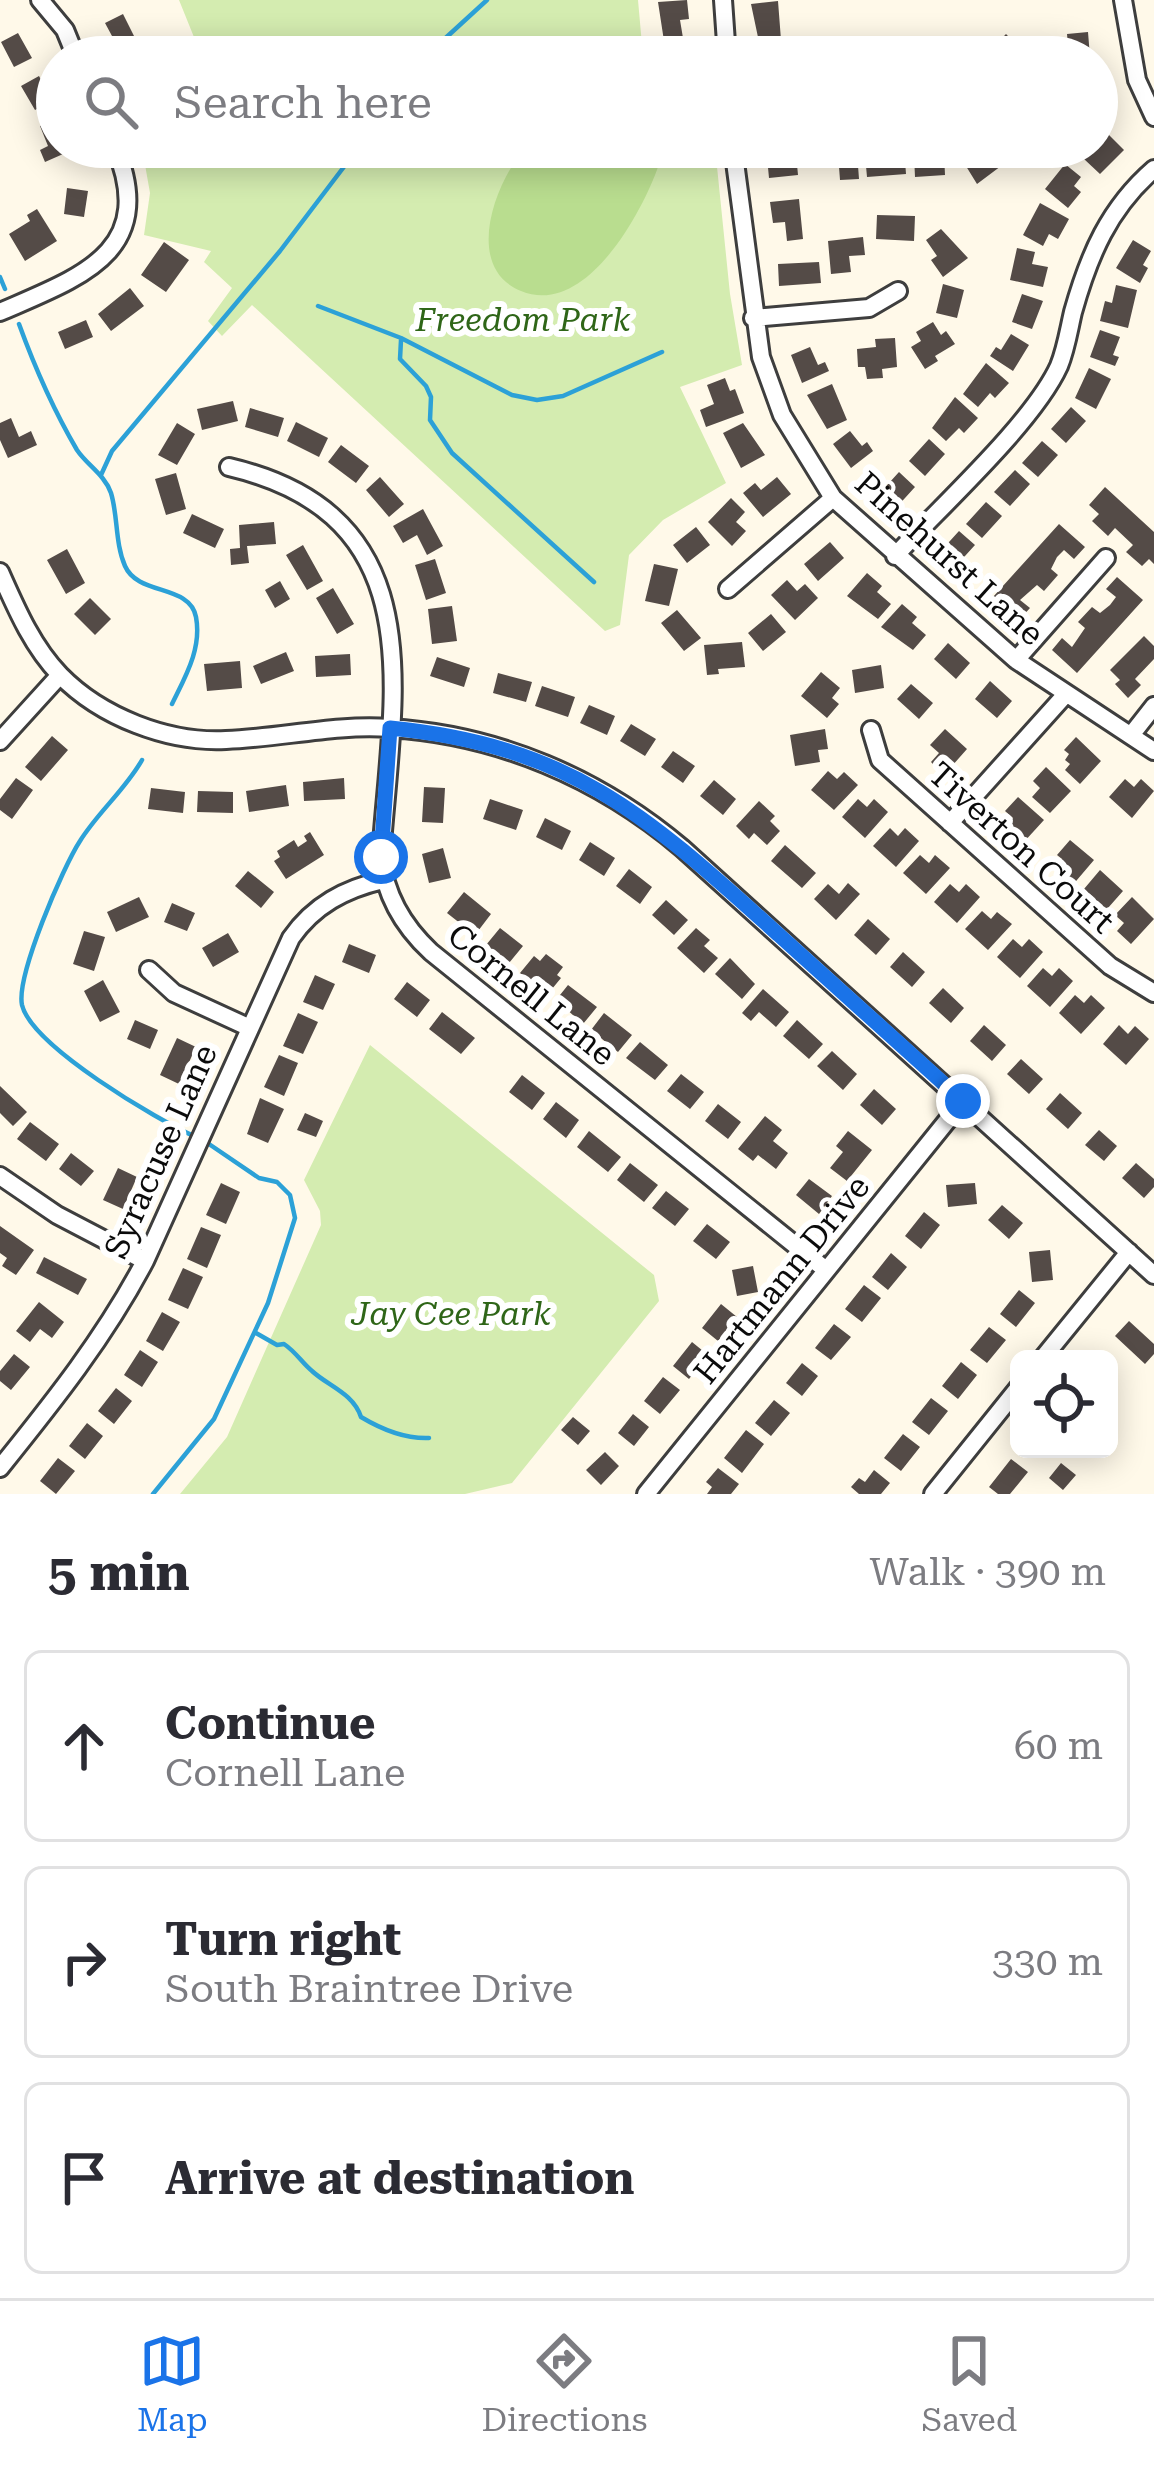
<!DOCTYPE html>
<meta charset="utf-8">
<style>
:root{--surface:#fff;--page:#f2f2f3;--text:#2b2b33;--muted:#7c7c81;--line:#e1e1e2;--accent:#1a73e8}
body{margin:0;font-family:"Roboto Serif",serif;background:var(--page);color:var(--text)}
.controls{position:absolute;right:36px;bottom:36px;display:grid;overflow:hidden;border-radius:18px;box-shadow:0 6px 30px #0003}
.controls button{width:108px;height:108px;display:grid;place-items:center;padding:0;border:0;border-bottom:3px solid var(--line);background:var(--surface);color:var(--text);font:60px sans-serif}
.stop{position:absolute;width:36px;height:36px;margin:-27px;border:9px solid #1a73e8;border-radius:50%;background:#fff}
.stop.end{background:#1a73e8;border-color:#fff;box-shadow:0 3px 12px #0008}
.list{margin:0;padding:0;list-style:none}
h2{display:flex;justify-content:space-between;align-items:center;height:156px;margin:0;padding:0 48px;font-size:51px}
h2 small{font-size:39px;font-weight:400;color:var(--muted)}
.list li{display:grid;grid-template-columns:78px 1fr auto;gap:36px;align-items:center;box-sizing:border-box;height:192px;margin:0 24px 24px;padding:0 24px;border:3px solid var(--line);border-radius:18px}
.list b{display:block;font-size:45px;white-space:nowrap}
.list p{margin:0;font-size:39px;white-space:nowrap;color:var(--muted)}
.list em{font-size:39px;font-style:normal;color:var(--muted)}
.icon{flex:none;width:66px;height:66px;fill:none;stroke:currentColor;stroke-width:2;stroke-linecap:round;stroke-linejoin:round}
.map{position:relative;flex:none;width:1154px;height:1494px;overflow:hidden}
.search{position:absolute;background:var(--surface);box-shadow:0 6px 30px #0003;left:36px;right:36px;top:36px;height:132px;display:flex;align-items:center;gap:30px;box-sizing:border-box;padding:0 42px;border-radius:66px;color:var(--muted);font-size:45px}
.sheet{height:804px;background:var(--surface)}
nav{display:flex;justify-content:space-around;align-items:center;box-sizing:border-box;height:168px;border-top:3px solid var(--line);background:var(--surface);font-size:33px;color:var(--muted)}
nav a{display:grid;justify-items:center;gap:6px}
nav .on{color:var(--accent)}
.map>svg:first-child{display:block}
.green{fill:#d4ecb0}
.forest{fill:#b9dd8f}
.lines{fill:none;stroke-linecap:round;stroke-linejoin:round}
.stream{stroke:#2ca1d7;stroke-width:4.5}
.building{fill:#544b47}
.minor-casing{stroke:#3e3e3e;stroke-width:22}
.minor{stroke:#fff;stroke-width:16}
.route{stroke:#1a73e8;stroke-width:15}
.labels{text-anchor:middle;stroke-width:12;stroke-linejoin:round;paint-order:stroke}
.park-label{font-size:33px;font-style:italic;fill:#2f6618;stroke:#fff}
.street-label{font-size:33px;fill:#0b0b0b;stroke:#fff}
</style>
<div class="map">
<svg width="1154" height="1494" viewBox="0 0 1154 1494">
<rect width="100%" height="100%" fill="#fff9e9"/>
<path class="green" d="M179 0H638L642 45 706 43 708 57H202Z
M167 147H715L730 294 742 365 680 387 726 483 663 520 629 555 620 625 605 631 252 305 222 336 208 321 232 288 204 262 211 251 144 235 150 193 144 159Z
M370 1045 654 1275 659 1301 512 1483 465 1494H180L227 1437 321 1225 320 1211 304 1180Z"/>
<path class="forest" d="M526 147H616L618 168 658 167C642 213 585 318 521 291 462 267 496 180 526 147Z"/>
<g class="lines">
<path class="stream" d="M430 57 439 44 487 0
M0 277 5 289
M318 306 401 338 512 395 537 400 563 396 662 352
M19 324C35 368 53 409 77 450 87 465 105 475 111 493 118 516 115 543 125 566 138 596 190 584 196 617 202 649 185 677 172 704
M401 340 400 359 426 386 431 397 430 420 452 453 594 582
M101 475 112 451 280 251 359 147
M142 760C125 790 98 812 80 841 63 867 16 976 22 1005 32 1046 157 1120 196 1137
M256 1333 277 1345 284 1344C296 1352 302 1363 312 1371 328 1386 353 1393 361 1417 381 1429 405 1439 429 1438
M153 1494 214 1419 268 1303 295 1218 290 1195 277 1182 259 1178 206 1142"/>
</g>
<path class="building" d="M687 0 689 19 680 20 683 38 664 41 658 2Z
M778 1 781 40 759 42 751 4Z
M123 14 136 40 119 49 105 23Z
M1088 32 1090 57H1069L1067 34Z
M18 33 32 58 14 67 1 42Z
M1006 34 1018 46 1011 54 1014 57H982L978 53 991 40 996 44Z
M966 37 968 57H938L936 40Z
M928 38 929 57H891L889 42Z
M39 76 52 101 35 110 21 86Z
M57 119V147H79L45 162 40 150 48 146 40 126Z
M1108 134 1124 150 1100 174 1084 159Z
M883 147H904L906 174 867 177 865 155 884 153Z
M979 147 983 153 1001 147 1009 160 977 184 961 158Z
M857 152 859 179 840 180 838 154Z
M944 153 945 175 915 177 914 155Z
M796 154 798 175 769 178 767 157Z
M1065 164 1081 177 1074 186 1081 192 1068 208 1045 189Z
M67 188 88 191 84 217 64 214Z
M799 199 803 239 787 241 785 222 773 223 770 202Z
M1040 203 1069 219 1058 239 1049 234 1043 246 1023 235Z
M37 209 57 241 25 261 9 234 30 221 27 215Z
M877 215 915 216 914 241 876 239Z
M941 229 968 258 943 277 931 260 937 256 926 240Z
M863 237 865 255 849 256 851 272 831 274 828 241Z
M1133 240 1151 251 1143 265 1148 268 1140 283 1116 268Z
M164 242 189 260 166 292 141 275Z
M1017 248 1035 252 1032 264 1048 267 1043 287 1010 280Z
M819 262 821 283 779 286 778 264Z
M943 284 964 290 957 318 936 313Z
M1116 285 1137 290 1128 328 1100 321 1105 301 1112 303Z
M130 288 144 306 111 331 98 314Z
M1022 294 1043 301 1032 329 1012 322Z
M86 320 93 337 65 349 58 332Z
M933 322 941 335 946 331 955 344 935 356 938 361 925 369 911 347 921 341 916 332Z
M1100 330 1120 337 1113 355 1119 357 1115 366 1090 357Z
M1011 334 1029 345 1013 371 990 356 996 347 1001 350Z
M895 338 897 367 882 369 883 378 867 379 865 367H858L857 349 876 347 875 339Z
M810 347 818 365 825 362 829 371 802 383 791 355Z
M986 363 1009 383 995 398 990 393 978 407 963 394Z
M1089 368 1111 379 1096 409 1075 398Z
M725 378 730 391 735 389 744 413 706 427 700 410 714 404 707 385Z
M832 384 847 420 827 429 807 395Z
M955 397 978 418 964 433 959 428 946 441 932 428Z
M233 401 238 421 202 430 197 409Z
M1071 407 1086 421 1066 443 1051 429Z
M250 408 284 418 278 437 245 427Z
M11 418 19 437 31 431 37 445 8 458 0 440V423Z
M296 422 328 438 319 457 287 441Z
M177 423 195 434 177 465 158 455Z
M743 423 765 455 741 468 723 433Z
M850 431 862 446 867 442 873 451 851 468 833 444Z
M929 439 945 454 925 476 909 461Z
M1042 441 1058 455 1038 477 1022 463Z
M341 445 369 466 356 483 328 462Z
M1015 470 1030 484 1010 506 994 492Z
M899 472 915 487 895 509 879 494Z
M176 473 186 509 166 515 155 479Z
M380 477 404 504 389 517 366 490Z
M777 477 791 494 763 517 743 493 755 483 761 490Z
M1105 487 1154 532V564L1149 559 1142 566 1126 552 1133 545 1115 528 1108 536 1092 521 1099 514 1089 505Z
M731 498 745 512 736 522 746 531 732 546 708 522Z
M986 502 1002 516 982 538 966 524Z
M423 509 443 546 427 555 417 535 403 543 393 526Z
M192 514 224 529 215 548 183 533Z
M274 522 276 544 247 546 249 563 231 565 230 549 240 548 239 525Z
M1059 524 1085 547 1074 559 1064 550 1057 557 1051 569 1058 575 1044 591 1037 585 1020 600 1030 608 1019 620 993 597Z
M696 527 710 545 687 563 673 545Z
M959 531 975 545 955 567 939 553Z
M830 542 844 558 818 581 804 564Z
M303 545 323 581 307 590 286 555Z
M67 549 85 583 66 594 47 560Z
M435 559 446 593 426 600 415 565Z
M654 564 678 569 669 606 645 601Z
M867 573 882 586 877 592 891 604 878 619 847 596Z
M1117 577 1143 600 1077 673 1052 650 1062 638 1072 647 1085 628 1078 622 1092 607 1100 613 1110 605 1116 597 1106 589Z
M787 580 797 591 805 584 818 598 795 620 771 595Z
M280 581 290 599 275 608 265 590Z
M333 588 354 624 337 634 316 598Z
M90 598 111 619 95 635 74 614Z
M902 604 917 617 912 623 926 635 913 650 881 627Z
M452 606 457 641 432 644 428 609Z
M677 610 701 638 684 651 661 623Z
M771 614 786 632 763 651 748 633Z
M1144 636 1154 646V659L1135 679 1141 685 1128 698 1115 684 1120 680 1110 670Z
M742 642 745 667 718 669 719 674 707 675 704 645Z
M948 643 970 663 956 679 934 659Z
M286 652 294 671 261 684 253 666Z
M350 654 351 675 316 677 315 656Z
M437 657 470 668 464 687 430 676Z
M240 661 242 688 207 691 204 664Z
M881 665 884 688 855 693 852 670Z
M821 672 840 688 832 698 839 704 827 718 801 696Z
M498 673 532 682 526 702 493 693Z
M990 681 1012 701 997 718 975 699Z
M911 684 933 703 919 719 897 699Z
M542 686 575 697 568 717 535 706Z
M589 705 615 716 607 735 580 723Z
M631 724 656 739 645 756 620 741Z
M825 729 828 749 818 750 820 762 795 766 790 735Z
M945 729 967 749 944 775 931 762 939 753 930 745Z
M52 736 68 750 41 781 25 767Z
M1076 737 1101 761 1080 784 1065 770 1070 764 1065 760 1069 754 1064 750Z
M673 751 695 766 683 783 661 767Z
M1046 767 1071 791 1050 813 1032 797 1040 788 1033 781Z
M828 771 837 779 844 772 858 785 834 810 811 790Z
M16 778 33 790 12 819 0 810V799Z
M344 778 345 799 304 801 303 782Z
M1125 779 1134 787 1141 779 1154 791 1132 818 1109 797Z
M714 780 736 799 723 815 700 796Z
M286 785 289 806 249 812 246 791Z
M424 787 445 788 443 823 422 822Z
M151 788 185 792 183 813 148 809Z
M198 791 233 792V813L197 812Z
M1018 797 1044 820 1023 843 1005 826 1013 818 1005 811Z
M490 799 523 810 516 830 483 819Z
M858 799 867 807 874 799 888 812 865 838 842 817Z
M759 801 775 816 770 821 780 831 767 845 754 833 749 839 736 826Z
M545 818 571 831 562 850 536 837Z
M890 828 898 836 905 828 919 841 896 867 873 846Z
M310 832 324 855 286 879 274 861 280 857 277 851 294 840 298 847 307 841 304 836Z
M1070 840 1094 860 1071 887 1056 874 1062 868 1058 864 1062 859 1057 855Z
M590 842 615 858 604 876 579 860Z
M785 845 816 873 802 888 771 861Z
M443 848 451 878 429 883 422 854Z
M920 855 929 863 935 855 950 868 926 894 903 873Z
M629 869 652 887 640 904 616 886Z
M1100 870 1123 891 1100 917 1085 904 1093 897 1084 889Z
M248 871 274 892 261 908 235 886Z
M848 883 860 894 836 920 814 899 828 884 839 894Z
M950 884 959 892 966 884 980 897 957 923 934 902Z
M464 892 491 914 475 935 447 913Z
M139 897 149 917 116 932 107 912Z
M1132 897 1154 919 1131 944 1117 931 1124 923 1115 915Z
M666 900 688 920 674 935 652 915Z
M172 903 195 913 187 931 164 922Z
M982 911 991 919 997 912 1012 924 988 950 965 929Z
M868 919 890 939 876 955 854 935Z
M500 928 523 946 509 963 486 945Z
M696 928 710 940 704 946 718 958 704 973 677 948Z
M84 931 105 937 94 971 73 964Z
M228 933 239 952 213 967 202 948Z
M1013 939 1022 947 1029 939 1043 952 1020 978 997 957Z
M349 944 376 955 369 973 342 962Z
M903 952 925 972 912 987 890 967Z
M546 954 563 967 557 975 561 978 547 995 520 973 534 956 540 961Z
M730 958 755 984 742 999 715 974Z
M1043 968 1052 976 1059 968 1073 981 1050 1007 1027 986Z
M315 975 335 984 323 1010 303 1002Z
M103 980 120 1012 100 1022 84 991Z
M407 982 430 1000 417 1017 394 999Z
M568 985 597 1007 583 1024 556 1000Z
M943 988 964 1008 951 1023 929 1003Z
M763 989 789 1012 776 1027 759 1012 751 1021 742 1013Z
M1075 995 1084 1003 1091 995 1105 1008 1081 1034 1059 1013Z
M442 1012 475 1038 461 1054 429 1029Z
M298 1013 318 1022 303 1054 283 1046Z
M604 1013 632 1035 618 1052 591 1030Z
M135 1020 158 1030 150 1049 127 1039Z
M797 1020 823 1044 809 1059 783 1036Z
M984 1025 1006 1045 992 1061 970 1041Z
M1119 1025 1128 1034 1135 1026 1149 1039 1126 1065 1103 1044Z
M177 1038 196 1047 179 1084 160 1075Z
M640 1042 668 1065 655 1080 626 1058Z
M832 1051 857 1074 843 1090 817 1066Z
M279 1055 298 1063 284 1096 264 1087Z
M1021 1059 1043 1079 1029 1094 1007 1074Z
M681 1074 704 1092 690 1109 667 1091Z
M522 1075 545 1093 532 1110 509 1092Z
M0 1086 27 1112 13 1126 0 1113Z
M874 1089 896 1109 882 1125 860 1105Z
M1060 1093 1082 1113 1068 1129 1046 1109Z
M260 1098 284 1109 268 1143 247 1134Z
M556 1102 579 1120 566 1138 543 1119Z
M718 1104 741 1122 728 1139 705 1121Z
M305 1113 323 1121 316 1137 297 1130Z
M765 1116 782 1130 773 1141 788 1153 776 1169 758 1155 753 1161 738 1149Z
M30 1122 59 1144 46 1161 17 1139Z
M1099 1130 1117 1146 1104 1161 1085 1145Z
M589 1131 621 1157 608 1172 577 1147Z
M848 1131 872 1150 847 1181 830 1168 843 1152 836 1146Z
M71 1153 94 1171 81 1186 59 1169Z
M630 1163 658 1185 644 1202 617 1180Z
M1136 1163 1154 1179V1187L1144 1198 1122 1178Z
M118 1168 137 1177 123 1209 103 1200Z
M809 1179 832 1196 819 1214 796 1195Z
M221 1183 240 1192 226 1224 206 1215Z
M975 1183 977 1204 948 1207 946 1185Z
M666 1191 689 1209 675 1226 652 1208Z
M1002 1205 1023 1223 1009 1239 988 1220Z
M924 1212 940 1225 921 1249 905 1236Z
M707 1224 730 1242 716 1259 693 1241Z
M0 1226 34 1250 16 1275 2 1266 7 1258 0 1253Z
M201 1227 221 1235 207 1268 187 1259Z
M1050 1250 1053 1280 1032 1282 1029 1252Z
M891 1253 907 1267 888 1290 872 1277Z
M44 1257 87 1279 78 1295 36 1273Z
M753 1266 758 1292 737 1296 732 1270Z
M183 1268 203 1277 188 1309 168 1300Z
M864 1285 881 1298 862 1322 845 1309Z
M1019 1290 1035 1303 1016 1327 1000 1314Z
M39 1302 64 1322 52 1338 40 1329 30 1342 16 1331Z
M721 1304 737 1317 718 1341 702 1328Z
M162 1312 180 1322 163 1351 146 1341Z
M1129 1321 1154 1344V1354L1145 1364 1115 1336Z
M834 1324 851 1337 831 1360 815 1348Z
M989 1327 1006 1340 987 1363 970 1350Z
M692 1342 708 1355 689 1379 673 1366Z
M140 1350 158 1362 142 1387 124 1375Z
M14 1354 30 1367 11 1390 0 1381V1371Z
M961 1362 977 1375 958 1399 942 1386Z
M802 1363 818 1376 802 1396 786 1383Z
M663 1377 680 1390 660 1414 644 1401Z
M116 1388 132 1401 114 1424 98 1411Z
M931 1398 948 1411 929 1435 912 1422Z
M774 1400 790 1413 771 1436 755 1423Z
M633 1414 649 1427 634 1446 618 1433Z
M573 1417 590 1431 578 1445 561 1430Z
M87 1423 103 1436 85 1459 69 1446Z
M746 1430 764 1444 742 1473 724 1458Z
M903 1434 920 1447 901 1471 884 1458Z
M605 1452 619 1466 601 1485 586 1470Z
M58 1458 75 1471 56 1494 40 1481Z
M1011 1459 1028 1472 1010 1494H998L989 1487Z
M1061 1463 1076 1475 1063 1490 1049 1478Z
M718 1468 739 1484 731 1494H707L712 1487 706 1482Z
M874 1470 890 1483 881 1494H859L851 1487 859 1478 865 1482Z"/>
<g class="lines">
<defs>
<path id="minor" d="M40 0 65 30 76 57
M723 0 727 57
M1123 0 1137 80 1154 117
M733 147 761 357 782 415 833 498 1016 660 1154 751
M0 312C80 277 159 252 115 147
M753 318 869 308 898 291
M229 467C437 516 392 694 381 857 385 895 403 926 431 952L826 1270
M895 556C940 507 1033 423 1059 366 1066 349 1069 329 1073 312 1089 255 1109 208 1154 169
M0 572C16 608 32 646 60 675 101 717 168 743 226 740 282 738 334 724 390 728 499 735 599 778 682 848L1154 1275
M728 589 833 498
M1016 660 1106 558
M871 730 880 760 1110 966 1154 993
M1132 734 1154 706
M0 741 60 675
M950 823 1066 694
M149 970 174 993 248 1027
M0 1176 57 1215 145 1261
M1042 1359 1129 1252
M0 1468C54 1401 105 1337 145 1261L291 938C314 905 345 889 383 880
M646 1494 963 1101
M933 1494 1019 1387"/>
</defs>
<use href="#minor" class="minor-casing"/>
<use href="#minor" class="minor"/>
</g>
<g class="lines">
<path class="route" d="M381 857 390 728C573 746 648 817 779 935 840 990 902 1046 963 1101"/>
</g>
<g class="labels">
<g class="park-label">
<text x="523" y="331">Freedom Park</text>
<text x="451" y="1325">Jay Cee Park</text>
</g>
<g class="street-label">
<text transform="translate(950 558) rotate(42)" y="12">Pinehurst Lane</text>
<text transform="translate(1022 847) rotate(42)" y="12">Tiverton Court</text>
<text transform="translate(532 994) rotate(39)" y="12">Cornell Lane</text>
<text transform="translate(160 1151) rotate(-66)" y="12">Syracuse Lane</text>
<text transform="translate(781 1279) rotate(-51)" y="12">Hartmann Drive</text>
</g>
</g>
</svg>
<div class="controls">
<button><svg class="icon" aria-label="locate" viewBox="0 0 24 24"><circle cx="12" cy="12" r="6"/><path d="M12 2v4M12 18v4M2 12h4M18 12h4"/></svg></button>
</div>
<div class="stop" style="left:381px;top:857px"></div>
<div class="stop end" style="left:963px;top:1101px"></div>
<div class="search"><svg class="icon" aria-label="search" viewBox="0 0 24 24"><circle cx="10" cy="10" r="6"/><path d="M15 15l6 6"/></svg>Search here</div>
</div>
<section class="sheet">
<h2>5 min<small>Walk · 390 m</small></h2>
<ul class="list">
<li><svg class="icon" aria-label="ahead" viewBox="0 0 24 24"><path d="M12 20V5M6 11l6-6 6 6"/></svg><div><b>Continue</b><p>Cornell Lane</p></div><em>60 m</em></li>
<li><svg class="icon" aria-label="right" viewBox="0 0 24 24"><path d="M7 20v-9h11M14 6l5 5-5 5"/></svg><div><b>Turn right</b><p>South Braintree Drive</p></div><em>330 m</em></li>
<li><svg class="icon" aria-label="arrive" viewBox="0 0 24 24"><path d="M6 21V4h12l-3 4 3 4H6"/></svg><div><b>Arrive at destination</b></div></li>
</ul>
</section>
<nav>
<a class="on"><svg class="icon" aria-label="map" viewBox="0 0 24 24"><path d="M3 6l6-2 6 2 6-2v14l-6 2-6-2-6 2zM9 4v14M15 6v14"/></svg>Map</a>
<a><svg class="icon" aria-label="directions" viewBox="0 0 24 24"><path d="M12 3l9 9-9 9-9-9zM9 14v-3h6M13 9l2 2-2 2"/></svg>Directions</a>
<a><svg class="icon" aria-label="saved" viewBox="0 0 24 24"><path d="M7 4h10v16l-5-4-5 4z"/></svg>Saved</a>
</nav>
